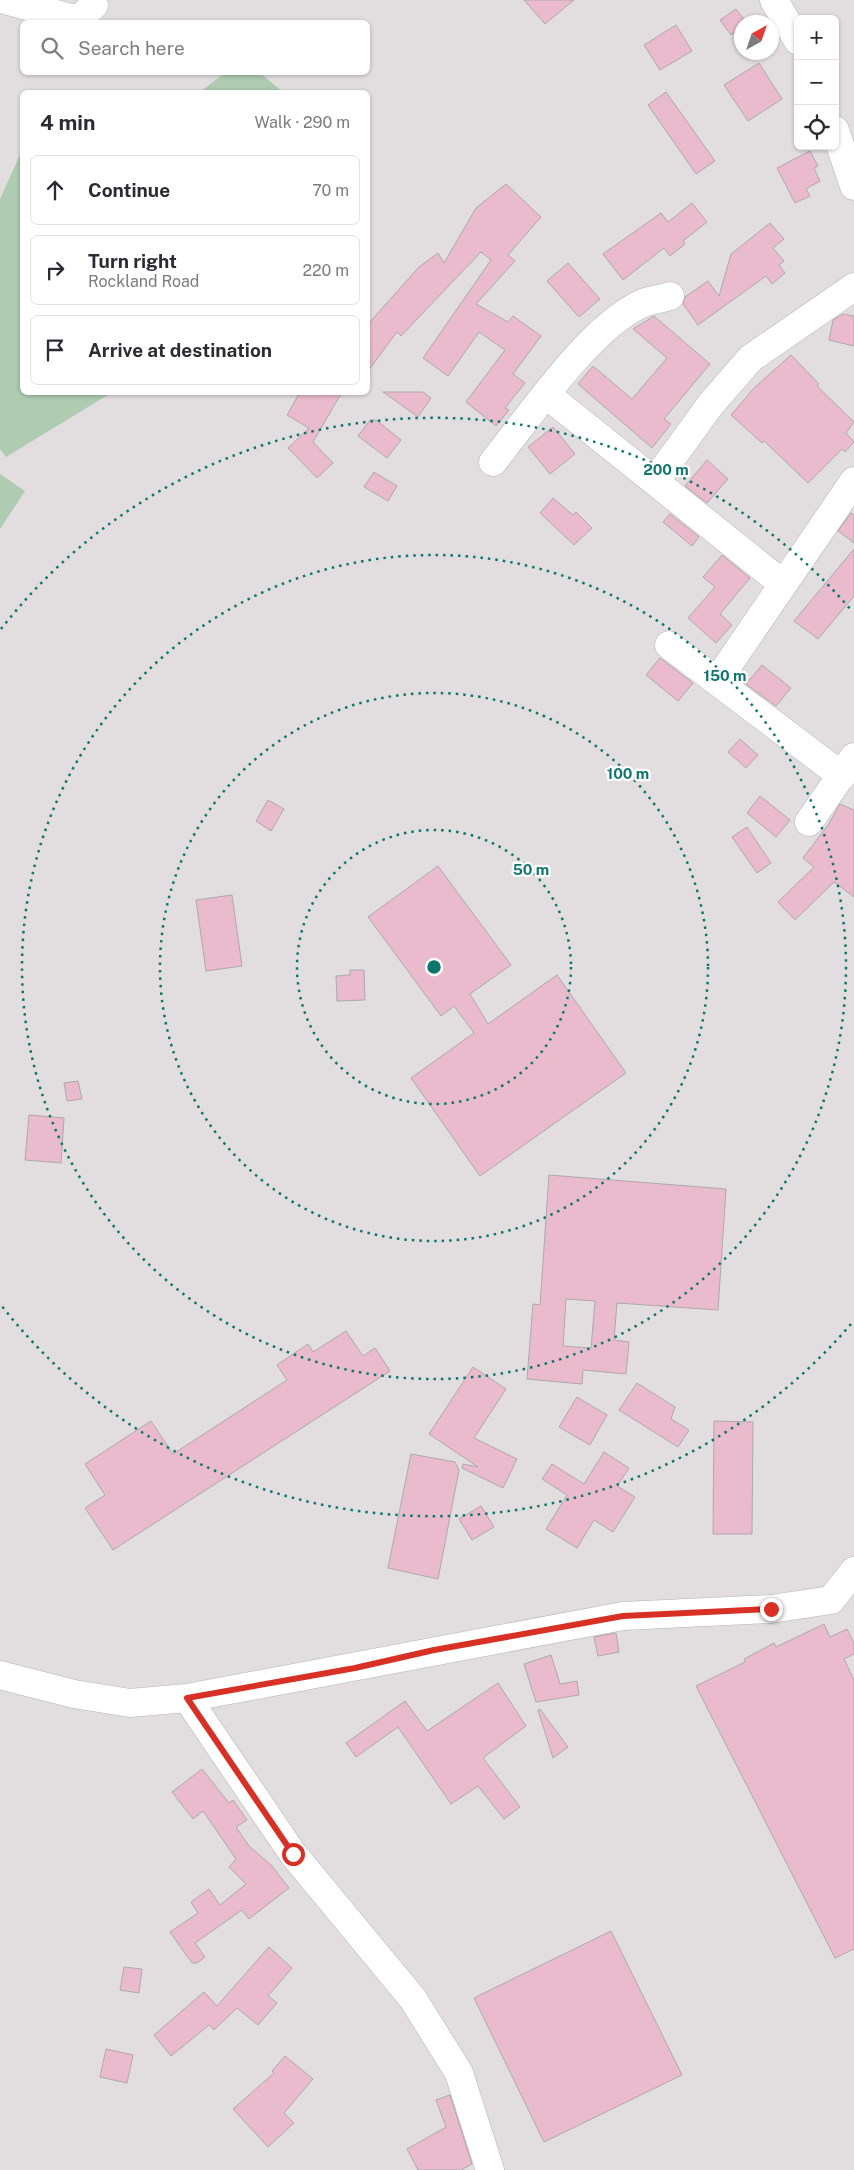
<!DOCTYPE html>
<meta charset="utf-8">
<style>
:root{--surface:#fff;--page:#f7f7f7;--text:#2b2b33;--muted:#7c7c81;--line:#e1e1e2}
body{margin:0;font-family:"Public Sans",sans-serif;background:var(--page);color:var(--text)}
.controls{position:absolute;right:15px;top:15px;display:grid;overflow:hidden;border-radius:8px;box-shadow:0 1px 4px #0004}
.controls button{width:45px;height:45px;display:grid;place-items:center;padding:0;border:0;border-bottom:1px solid var(--line);background:var(--surface);color:var(--text);font:25px sans-serif}
.compass{position:absolute;left:734px;top:15px;width:45px;height:45px;border-radius:50%;background:var(--surface);box-shadow:0 1px 4px #0004;rotate:40deg}
.stop{position:absolute;width:15px;height:15px;margin:-11px;border:4px solid #d93025;border-radius:50%;background:#fff}
.stop.end{background:#d93025;border-color:#fff;box-shadow:0 1px 5px #0008}
.list{margin:0;padding:0;list-style:none}
h2{display:flex;justify-content:space-between;align-items:center;height:65px;margin:0;padding:0 20px;font-size:21px}
h2 small{font-size:16px;font-weight:400;color:var(--muted)}
.list li{display:grid;grid-template-columns:32px 1fr auto;gap:15px;align-items:center;box-sizing:border-box;height:70px;margin:0 10px 10px;padding:0 10px;border:1px solid var(--line);border-radius:8px}
.list b{display:block;font-size:19px;white-space:nowrap}
.list p{margin:0;font-size:16px;white-space:nowrap;color:var(--muted)}
.list em{font-size:16px;font-style:normal;color:var(--muted)}
.icon{flex:none;width:28px;height:28px;fill:none;stroke:currentColor;stroke-width:2;stroke-linecap:round;stroke-linejoin:round}
.map{position:relative;flex:none;width:854px;height:2170px;overflow:hidden}
.search{position:absolute;background:var(--surface);box-shadow:0 1px 4px #0004;left:20px;top:20px;width:350px;height:55px;display:flex;align-items:center;gap:12px;box-sizing:border-box;padding:0 18px;border-radius:8px;color:var(--muted);font-size:19px}
.panel{position:absolute;background:var(--surface);box-shadow:0 1px 4px #0004;left:20px;top:90px;width:350px;height:305px;border-radius:8px}
.map>svg:first-child{display:block}
.green{fill:#afcbb1}
.building{fill:#eabacd;stroke:#aea9ab;fill-rule:evenodd}
.lines{fill:none;stroke-linecap:round;stroke-linejoin:round}
.minor-casing{stroke:#b8b3b5;stroke-width:29}
.minor{stroke:#fff;stroke-width:28}
.route{stroke:#d93025;stroke-width:6}
.ring{fill:none;stroke:#0f766e;stroke-width:2.5;stroke-dasharray:2.5 5}
.centre{fill:#0f766e;stroke:#fff;stroke-width:2.5}
.ring-label{font-size:15px;text-anchor:middle;font-weight:bold;fill:#0f766e;stroke:#fff;stroke-width:4.5;stroke-linejoin:round;paint-order:stroke}
</style>
<div class="map">
<svg width="854" height="2170" viewBox="0 0 854 2170">
<rect width="100%" height="100%" fill="#e2ddde"/>
<path class="green" d="M226 72 260 73 283 92H200Z
M19 157H22V392L111 393 6 457 0 449V199Z
M0 474 25 491 0 529Z"/>
<path class="building" d="M524 0H574L545 24Z
M736 9 746 22H742V27L731 35 720 20Z
M676 25 692 51 660 70 644 45Z
M759 63 782 99 748 121 724 85Z
M666 92 715 161 696 174 648 105Z
M810 151 818 166 814 168 820 181 806 189 810 196 795 203 777 168Z
M506 184 541 217 508 255 515 261 476 304 508 322 513 316 541 336 513 374 525 383 505 408 509 410 496 426 466 402 505 350 479 332 448 376 423 358 491 260 481 252 401 336 397 332 368 371V324L419 267 438 253 444 263 476 208Z
M692 203 707 222 683 241 685 244 670 256 664 248 623 280 603 254 661 213 668 222Z
M770 223 784 239 773 248 784 261 779 265 785 273 772 284 766 276 698 325 683 304 685 297 708 281 719 296 731 254Z
M568 263 600 299 579 317 547 281Z
M843 314 854 316V346L829 340 833 320Z
M654 316 710 364 664 419 671 424 652 448 578 384 593 366 632 399 667 358 633 329Z
M791 355 819 384 817 386 854 422 846 433 854 442 845 452 842 449 808 483 764 441 762 443 731 415 754 388Z
M300 392H342L313 442 333 463 317 478 288 448 309 428 287 415Z
M383 392H423L431 398 418 417Z
M370 420H376L401 440 387 458 358 436Z
M553 427 575 454 550 474 528 447Z
M707 460 728 479 707 503 685 486Z
M374 472 397 486 388 501 364 487Z
M553 498 573 515 576 512 592 528 574 545 540 513Z
M851 513 854 515V543L838 531Z
M670 514 699 537 692 546 663 522Z
M854 549V596L818 639 794 621Z
M722 555 750 578 720 614 732 625 716 643 688 618 715 587 703 577Z
M660 658 693 683 678 701 646 675Z
M762 665 791 688 776 706 746 684Z
M740 739 758 755 746 768 728 752Z
M760 796 790 820 776 837 747 813Z
M268 800 284 809 271 831 256 821Z
M840 804 854 810V897L834 882 795 920 778 902 814 867 803 858 828 825Z
M747 827 771 863 757 873 732 837Z
M438 866 511 965 470 994 488 1024 557 975 626 1073 480 1176 411 1078 474 1033 454 1006 441 1016 368 917Z
M232 895 242 966 206 971 196 900Z
M350 970H364L365 1000 337 1001 336 976 350 975Z
M78 1081 82 1099 67 1101 64 1083Z
M29 1115 64 1118 61 1163 25 1160Z
M549 1175 726 1189 718 1310 617 1303 614 1340 629 1342 626 1374 583 1370 582 1384 527 1379 533 1304 540 1305ZM566 1299 595 1301 591 1348 563 1346Z
M346 1331 363 1356 375 1348 390 1371 113 1550 85 1508 105 1495 85 1464 151 1421 173 1454 287 1380 277 1365 308 1344 313 1352Z
M473 1367 506 1389 474 1438 517 1459 503 1488 462 1468 463 1464 478 1467 429 1434Z
M637 1383 675 1407 671 1419 689 1430 678 1447 619 1410Z
M577 1397 607 1415 590 1445 559 1427Z
M714 1421 753 1422 752 1534H713Z
M604 1452 629 1468 617 1486 635 1497 613 1532 594 1520 577 1548 546 1529 567 1495 542 1479 552 1464 584 1484Z
M411 1454 455 1462 459 1470 438 1579 388 1568Z
M481 1506 494 1527 472 1540 459 1519Z
M824 1624 830 1637 847 1629 854 1643V1654L844 1659 854 1680V1949L835 1958 696 1686 745 1662 744 1659 774 1643 776 1647Z
M616 1633 619 1652 598 1656 594 1637Z
M551 1655 560 1684 577 1681 579 1695 536 1702 524 1664Z
M498 1683 526 1726 483 1758 520 1807 504 1819 478 1786 451 1804 398 1727 356 1757 346 1743 405 1701 427 1731Z
M540 1709 568 1747 553 1758 538 1710Z
M202 1769 229 1803 233 1800 247 1820 236 1827 249 1846 271 1865 289 1888 249 1919 242 1910 195 1943 205 1957 197 1963H192L170 1932 198 1913 191 1902 209 1889 220 1905 246 1884 229 1867 236 1859 203 1811 193 1819 172 1792Z
M611 1931 682 2075 544 2142 474 1998Z
M269 1947 292 1968 268 1996 277 2003 258 2025 237 2008 214 2030 209 2025 171 2056 154 2035 204 1992 217 2006Z
M124 1967 142 1969 139 1993 120 1990Z
M106 2049 133 2055 127 2083 100 2077Z
M285 2056 313 2079 284 2113 294 2123 268 2147 233 2109 274 2073 272 2071Z
M450 2095 472 2164 461 2170H418L407 2149 446 2127 436 2100Z"/>
<g class="lines">
<defs>
<path id="minor" d="M5 0 78 20 94 5
M774 0 798 41
M835 130 854 186
M547 395 783 584
M493 462C530 416 589 328 641 304 649 300 661 299 670 296
M655 481 711 404 751 358 854 287
M669 645 842 776
M717 681 854 481
M809 822 854 757
M0 1675 74 1694 130 1703 187 1698 623 1616 771 1609 831 1600 854 1571
M187 1698 293 1854 413 1999 459 2073 490 2170"/>
</defs>
<use href="#minor" class="minor-casing"/>
<use href="#minor" class="minor"/>
</g>
<g class="lines">
<path class="route" d="M293 1854 187 1698 355 1668 434 1650 623 1616 771 1609"/>
</g>
<g class="ring">
<circle cx="434" cy="967" r="137"/>
<circle cx="434" cy="967" r="274"/>
<circle cx="434" cy="967" r="412"/>
<path d="M851 1324A549 549 0 0 1 1 1305M1 629A549 549 0 0 1 851 610"/>
</g>
<circle cx="434" cy="967" r="8" class="centre"/>
<g class="ring-label">
<text x="666" y="475">200 m</text>
<text x="725" y="681">150 m</text>
<text x="628" y="779">100 m</text>
<text x="531" y="875">50 m</text>
</g>
</svg>
<div class="controls">
<button>+</button>
<button>−</button>
<button><svg class="icon" aria-label="locate" viewBox="0 0 24 24"><circle cx="12" cy="12" r="6"/><path d="M12 2v4M12 18v4M2 12h4M18 12h4"/></svg></button>
</div>
<svg class="compass" viewBox="-18 -18 36 36"><path d="M0-13l5 13h-10z" fill="#e53935"/><path d="M0 13l5-13h-10z" fill="#7c7c81"/></svg>
<div class="stop" style="left:293px;top:1854px"></div>
<div class="stop end" style="left:771px;top:1609px"></div>
<div class="search"><svg class="icon" aria-label="search" viewBox="0 0 24 24"><circle cx="10" cy="10" r="6"/><path d="M15 15l6 6"/></svg>Search here</div>
<section class="panel">
<h2>4 min<small>Walk · 290 m</small></h2>
<ul class="list">
<li><svg class="icon" aria-label="ahead" viewBox="0 0 24 24"><path d="M12 20V5M6 11l6-6 6 6"/></svg><div><b>Continue</b></div><em>70 m</em></li>
<li><svg class="icon" aria-label="right" viewBox="0 0 24 24"><path d="M7 20v-9h11M14 6l5 5-5 5"/></svg><div><b>Turn right</b><p>Rockland Road</p></div><em>220 m</em></li>
<li><svg class="icon" aria-label="arrive" viewBox="0 0 24 24"><path d="M6 21V4h12l-3 4 3 4H6"/></svg><div><b>Arrive at destination</b></div></li>
</ul>
</section>
</div>
